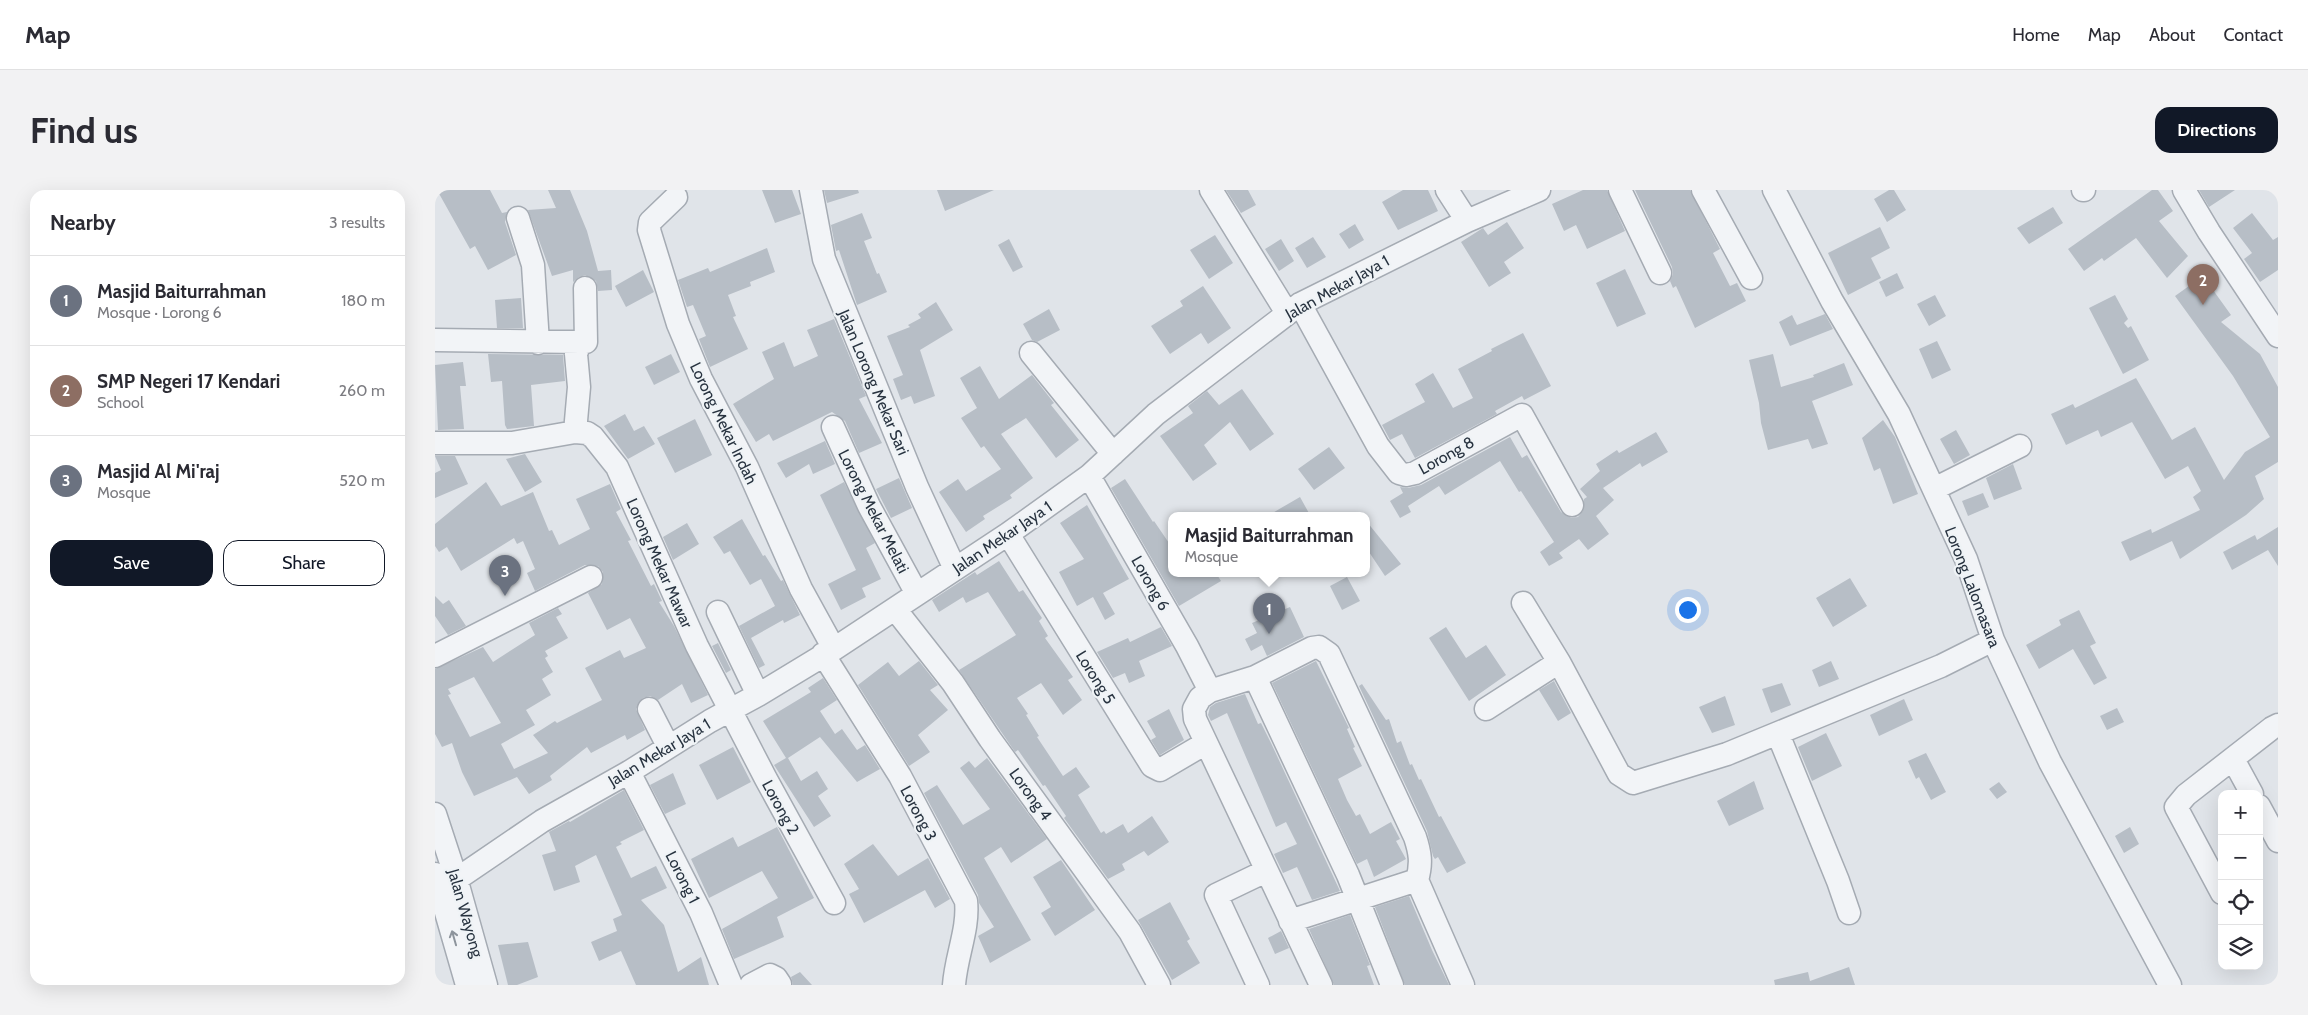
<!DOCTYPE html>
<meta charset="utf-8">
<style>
:root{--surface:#fff;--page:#f2f2f3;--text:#2b2b33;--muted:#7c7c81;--line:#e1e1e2;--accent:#111827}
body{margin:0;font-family:Cabin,sans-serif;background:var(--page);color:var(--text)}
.controls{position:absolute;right:15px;bottom:15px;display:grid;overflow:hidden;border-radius:10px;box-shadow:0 5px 20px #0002}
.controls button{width:45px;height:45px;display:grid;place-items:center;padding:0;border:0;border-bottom:1px solid var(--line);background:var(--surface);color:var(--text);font:25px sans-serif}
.you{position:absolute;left:1252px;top:419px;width:18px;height:18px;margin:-12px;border:4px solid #fff;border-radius:50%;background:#1a73e8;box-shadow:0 0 0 8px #1a73e833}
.badge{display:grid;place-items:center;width:32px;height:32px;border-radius:50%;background:var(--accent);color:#fff;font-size:16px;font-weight:700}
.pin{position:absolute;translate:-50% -41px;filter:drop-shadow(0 1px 2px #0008)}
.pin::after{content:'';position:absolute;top:26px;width:18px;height:15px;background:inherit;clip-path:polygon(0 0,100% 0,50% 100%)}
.popup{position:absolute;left:733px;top:322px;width:202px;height:65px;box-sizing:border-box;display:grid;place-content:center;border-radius:10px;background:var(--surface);filter:drop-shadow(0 1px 4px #0005);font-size:16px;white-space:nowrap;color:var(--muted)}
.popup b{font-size:19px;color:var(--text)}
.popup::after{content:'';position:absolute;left:50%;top:100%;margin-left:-10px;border:10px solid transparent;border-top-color:var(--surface)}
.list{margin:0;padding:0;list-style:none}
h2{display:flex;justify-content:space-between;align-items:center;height:65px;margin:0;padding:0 20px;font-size:21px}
h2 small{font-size:16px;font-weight:400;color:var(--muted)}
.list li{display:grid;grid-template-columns:32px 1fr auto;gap:15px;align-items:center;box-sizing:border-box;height:90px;padding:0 20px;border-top:1px solid var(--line)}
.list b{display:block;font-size:19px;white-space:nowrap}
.list p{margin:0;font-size:16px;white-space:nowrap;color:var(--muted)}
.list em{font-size:16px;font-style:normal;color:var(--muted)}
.actions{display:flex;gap:10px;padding:15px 20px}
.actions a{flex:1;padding:11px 0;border:1px solid var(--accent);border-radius:15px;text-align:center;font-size:18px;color:var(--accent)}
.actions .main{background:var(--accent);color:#fff}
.icon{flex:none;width:28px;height:28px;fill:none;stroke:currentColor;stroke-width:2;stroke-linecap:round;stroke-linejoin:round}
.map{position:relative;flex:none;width:1843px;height:795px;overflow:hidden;border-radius:15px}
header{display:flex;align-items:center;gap:30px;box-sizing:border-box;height:70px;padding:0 25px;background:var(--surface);border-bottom:1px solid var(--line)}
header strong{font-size:24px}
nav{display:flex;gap:28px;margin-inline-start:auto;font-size:18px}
.intro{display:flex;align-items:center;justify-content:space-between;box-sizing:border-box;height:120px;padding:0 30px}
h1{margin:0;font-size:35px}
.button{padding:12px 22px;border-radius:15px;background:var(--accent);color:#fff;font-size:18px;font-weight:700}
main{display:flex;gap:30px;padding:0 30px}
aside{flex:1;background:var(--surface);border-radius:15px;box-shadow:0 5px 20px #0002}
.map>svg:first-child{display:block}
.building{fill:#b7bec6;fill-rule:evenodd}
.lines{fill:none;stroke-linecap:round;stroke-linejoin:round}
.minor-casing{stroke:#a5abb3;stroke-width:25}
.minor{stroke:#f2f4f7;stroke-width:22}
.oneway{stroke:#8d949c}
.labels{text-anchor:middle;stroke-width:4.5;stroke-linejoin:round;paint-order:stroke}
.street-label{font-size:16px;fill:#283340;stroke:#eff3f6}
</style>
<header>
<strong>Map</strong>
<nav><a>Home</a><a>Map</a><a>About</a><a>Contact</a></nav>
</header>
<div class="intro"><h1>Find us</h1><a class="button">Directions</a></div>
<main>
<aside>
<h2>Nearby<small>3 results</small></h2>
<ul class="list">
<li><span class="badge" style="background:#6b7280">1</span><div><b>Masjid Baiturrahman</b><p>Mosque · Lorong 6</p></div><em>180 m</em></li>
<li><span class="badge" style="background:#8d6e63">2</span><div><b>SMP Negeri 17 Kendari</b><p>School</p></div><em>260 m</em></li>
<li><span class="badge" style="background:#6b7280">3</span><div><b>Masjid Al Mi'raj</b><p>Mosque</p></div><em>520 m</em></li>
</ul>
<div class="actions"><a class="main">Save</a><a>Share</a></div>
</aside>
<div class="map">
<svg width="1843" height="795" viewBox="0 0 1843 795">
<rect width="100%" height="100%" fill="#e0e4e9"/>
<path class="building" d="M2 0H55L67 23 72 22 70 32 81 65 53 80 40 56 35 59Z
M113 0H135L152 41 163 81 176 80 177 100 163 101 161 91 150 85 144 87 138 92V80L117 86 93 20 121 18Z
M327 0H357L366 24 340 33Z
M389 0H423L424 3 392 13Z
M502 0H559L510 21Z
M791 0H813L821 15 806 23Z
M968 0H993L1003 21 963 40 947 12Z
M1148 0H1172L1190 41 1152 59 1141 35 1129 41 1117 14Z
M1200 0H1255L1285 59 1278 63 1295 96 1302 93 1311 111 1260 138 1241 96 1238 98 1235 91 1238 84 1237 77Z
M1454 0H1459L1471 20 1452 32 1439 9Z
M1717 0H1723L1738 21 1724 31 1753 66 1732 88 1701 48 1669 71 1667 68 1649 81 1633 59Z
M1764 0H1800L1774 17Z
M1618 17 1628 33 1594 54 1582 38Z
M427 23 437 48 429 51 442 84 444 83 452 102 422 115 404 60 401 61 396 35Z
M1817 23 1838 50 1843 47V80L1825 92 1809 69 1817 63 1798 38Z
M1072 32 1089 58 1069 72 1076 83 1054 97 1026 52 1048 38 1053 45Z
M920 34 929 50 914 59 904 44Z
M1445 37 1455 58 1436 68 1446 88 1413 105 1393 63Z
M780 45 798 73 774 89 755 60Z
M878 47 891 67 872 78 860 58Z
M574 49 588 77 578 82 563 55Z
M846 49 859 71 844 81 830 59Z
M332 58 340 82 315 92 316 96 293 105 301 126 298 127 313 159 275 177 264 149 271 146 258 115 252 117 243 90 273 78 275 82Z
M1190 79 1211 124 1182 137 1161 93Z
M208 80 219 102 191 117 180 96Z
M1462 83 1469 98 1451 107 1444 92Z
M1768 86 1796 125 1786 132 1825 164 1843 197V272L1820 286 1829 309 1811 325 1745 369 1737 351 1695 371 1686 352 1716 339 1717 343 1765 320 1758 307 1766 301 1753 276 1730 289 1697 232 1666 247 1663 240 1631 255 1616 224 1638 214 1640 218 1701 188 1737 250 1760 237 1789 290 1810 262 1835 247 1798 186 1740 106Z
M768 96 796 138 773 154 766 143 735 164 716 136 748 116 745 111Z
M1500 105 1511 126 1494 136 1482 114Z
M1680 105 1693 129 1689 133 1693 138 1696 136 1714 170 1688 184 1654 118Z
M86 108 88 138H62L60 110Z
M501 112 518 140 485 160 500 206 479 214 476 206 466 210 458 189 468 185 452 146 475 137 473 135 486 128 483 124Z
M614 119 625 140 602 152 597 150 588 134Z
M1390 124 1398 139 1355 156 1344 132 1357 125 1362 135Z
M399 129 431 206 424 209 447 253 424 263 410 231 397 222 338 251 334 244 321 252 298 214 339 189 327 162 349 152 359 177 383 166 372 140Z
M1088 143 1116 196 1089 210 1087 206 1060 221 1062 224 980 268 967 244 955 250 947 235 990 212 980 194 998 183 1018 218 1038 208 1023 179 1057 161 1056 159Z
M1502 151 1516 180 1497 189 1484 159Z
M53 164 128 165 130 191 96 195 99 236 72 239 70 235 67 191 56 192Z
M236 164 245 182 219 195 210 177Z
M1338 164 1346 197 1379 187 1378 185 1409 173 1418 195 1377 211 1393 254 1377 259 1373 249 1333 260 1326 233 1324 213 1314 170Z
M28 172 31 196H25L29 239 3 240 0 175Z
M545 176 564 209 597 185 619 213 616 215 644 250 621 268 591 228 566 244 598 288 575 305 577 308 548 326 550 329 531 342 504 302 523 289 531 301 566 279 549 256 546 258 526 228 542 218 525 188Z
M807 199 839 244 815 261 795 232 769 255 782 274 758 291 725 246 758 223 753 216 772 201 784 215Z
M190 224 199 241 209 236 220 254 193 269 169 236Z
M260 229 277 265 240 283 222 248Z
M1448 230 1460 247 1483 304 1458 314 1445 278 1439 281 1427 248Z
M1521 240 1535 265 1519 274 1505 249Z
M1221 242 1233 262 1207 277 1205 273 1168 298 1179 310 1161 326 1174 344 1153 360 1144 349 1124 363 1128 368 1114 376 1105 362 1119 352 1086 301 1084 302 1065 271 1010 305 1004 296 973 316 976 322 965 328 955 311 968 303 965 297 973 298 986 295 1075 247 1087 268 1092 265 1126 322 1136 328 1143 327 1148 321 1149 309 1152 307 1145 299 1165 281 1161 274 1182 260 1184 263Z
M390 251 400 274 378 284 374 274 351 288 342 273Z
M894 257 910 278 879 300 863 279Z
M90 264 107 292 90 302 71 269Z
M0 266H20L33 294 0 308V283L6 280Z
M1578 274 1587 299 1559 310 1551 288Z
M464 288 477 318 456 328 441 299Z
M690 289 718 332 719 331 736 356V383H781L786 391 744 416 676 298Z
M51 292 66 316 98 302 114 341 117 340 124 355 155 339 141 309 175 294 186 319 181 322 196 350 193 351 216 396 219 394 227 411 224 412 239 436 273 505 256 513 247 494 223 510 215 506 208 508 201 519 210 540 192 550 190 545 156 563 152 557 115 586 117 590 94 604 82 587 39 606 27 582 17 553 7 557 0 544V479L48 457 58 472 100 445 94 433 123 418 127 424 121 427 133 448 110 461 113 466 110 468 118 482 107 489 116 505 91 520 100 535 66 554 79 579 113 563 98 545 120 531 122 533 167 510 150 478 185 460 189 468 211 458 195 428 172 440 153 403 167 394 168 382 163 376 150 375 100 401 92 383 100 379 88 351 82 354 79 348 26 381 12 357 4 362 0 356V334ZM39 487 66 533 35 547 13 505 16 504 13 499Z
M409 292 440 353 431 358 446 389 427 398 431 407 406 420 393 394 421 380 385 305Z
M1548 303 1554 317 1533 326 1527 311Z
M865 307 875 325H834Z
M652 315 694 389 668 403 680 424 670 430 658 407 642 416 624 382 649 369 625 333Z
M307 329 328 366 330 365 346 391 348 390 365 425 349 433 348 430 316 448 330 475 324 478 304 436 340 416 326 389 315 395 295 361 289 364 278 347Z
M932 332 966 374 950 386 932 359Z
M252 333 264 354 238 370 228 347Z
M1843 337V376L1833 360 1797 380 1788 362 1820 345 1822 350Z
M564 371 584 402 588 400 607 428 604 431 613 446 610 448 638 487 633 490 647 510 628 525 606 493 582 508 593 524 591 525 604 546 602 547 628 586 641 577 655 597 643 605 666 643 669 641 671 644 688 634 693 643 717 626 734 652 713 666 709 661 687 674 690 680 673 689 629 628 631 626 610 595 608 596 583 560 580 562 524 480 581 445 553 402 531 413 528 407 504 422 497 410 540 382 542 385Z
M912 387 925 411 907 420 895 396Z
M1415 388 1432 416 1398 437 1381 408Z
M0 406 8 414 14 410 31 436 13 445 0 426Z
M855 417 869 447 832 466 827 455 816 461 810 449 822 443 817 433Z
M1644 420 1661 453 1655 456 1672 488 1659 495 1638 459 1604 479 1591 455 1626 435 1624 430Z
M726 437 737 456 704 471 710 486 694 493 690 483 678 488 662 462 693 448 695 452Z
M1011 437 1031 468 1051 455 1071 485 1034 511 994 448Z
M283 453 296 480 291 483 277 456Z
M484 471 503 495 495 500 513 520 483 545 495 562 474 576 423 495 453 472 464 486Z
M881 471 914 538 912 539 920 557 918 558 927 576 903 589 912 610 921 626 925 624 935 644 956 632 965 649 961 651 971 669 939 687 932 669 922 674 837 493Z
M1396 471 1404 489 1384 497 1377 480Z
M388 488 402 510 385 521 400 544 407 539 422 560 430 555 445 579 422 592 385 547 353 568 366 591 382 581 393 599 383 606 396 626 379 637 339 575 351 568 328 531 376 502 373 498Z
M1119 491 1136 523 1123 531 1104 500Z
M1347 493 1356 515 1336 523 1327 499Z
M927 494 951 530 954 529 962 553 966 551 975 575 977 574 984 590 986 589 1004 627 1006 626 1031 673 1012 683 1003 667 1000 669 998 666 992 641 924 496Z
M810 504 823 534 826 533 836 553 905 701 877 710 862 677 848 683 839 664 862 654 851 632 841 637 792 523 776 531 773 525 775 517 781 513Z
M1290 506 1300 535 1277 543 1264 517Z
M1469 509 1478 530 1444 546 1435 525Z
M1682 518 1689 532 1672 540 1665 526Z
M734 519 749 550 725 565 716 550 721 547 712 531Z
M1391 543 1407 576 1377 591 1363 557Z
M298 557 316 592 282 610 264 575Z
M1491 563 1511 602 1496 610 1484 587 1481 589 1473 571Z
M552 568 612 649 576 673 566 657 549 668 596 750 555 773 543 746 559 737 544 713 543 705 489 603 502 595 528 635 555 619 525 578 534 571 540 578Z
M238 583 251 614 230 624 215 595Z
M1319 591 1329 619 1294 636 1282 611Z
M1564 592 1572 602 1562 609 1554 599Z
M189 600 209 640 185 652 187 654 181 657 196 688 221 676 232 698 206 710 229 735 243 782 266 767 274 795H201L186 761 164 771 156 752 182 741 178 729 187 725 161 665 140 676 145 692 119 701 107 665 121 661 114 642 134 631 135 632Z
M342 637 379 708 342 727 349 747 299 769 287 739 343 708 327 681 274 708 256 669 298 647 303 657Z
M1695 637 1704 654 1689 663 1680 646Z
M438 654 463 686 493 668 515 709 500 718 490 700 429 733 414 704 424 699 409 674Z
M626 670 660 720 620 746 606 723 616 717 598 687Z
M974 706 997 760 1014 795H970L940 717Z
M735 712 755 749 752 751 765 773 737 790 703 730Z
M915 725 935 775 932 776 939 795H899L874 739Z
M846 741 854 758 840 764 833 748Z
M93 752 103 787 82 795H73L63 755Z
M1414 777 1420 795H1340L1339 790 1373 782 1375 791Z
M365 782 377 795H358L356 787Z"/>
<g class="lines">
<defs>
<path id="minor" d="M376 0 389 69 482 297 520 379
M776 0 852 123
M1012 0 1032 31
M1185 0 1225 83
M1268 0 1316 88
M1339 0 1397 111 1464 224 1531 369 1558 450 1615 572 1735 795
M1648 0H1649
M1749 0 1774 42 1843 146
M241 7 215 32 214 40 243 134 266 189 312 277 366 399 399 459
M83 28 98 75 103 153
M865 114 943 256 964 283 971 285 980 283 1087 225 1137 315
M0 150 145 152
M596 163 678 264
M398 237 434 316 482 404
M140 242 152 243 158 247 182 277 262 456 331 589 399 713
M0 253H77L140 242 144 197 141 164 145 152H151L150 98
M654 286 752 456 775 501
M1499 299 1585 256
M573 344 717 576 725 580 771 553
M1088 413 1124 472 1184 584 1198 593 1292 564 1506 476 1558 450
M460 419 518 493 555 549 695 742 724 795
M283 422 323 505
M388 464 465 586 531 711C534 739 521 766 519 795
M0 466 156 387
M820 487 913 685 957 795
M214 519 233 556
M1051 519 1124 472
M1343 544 1403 691 1414 723
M1798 569 1817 604
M194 582 266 723 296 795
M1824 616 1843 651
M0 624 21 688 51 795
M0 684 32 795
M1787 703 1741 617 1751 605 1837 538 1843 535
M0 704 107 631 194 582 275 531 323 505 399 459 573 344 654 286 721 224 865 114 1032 31 1104 0
M855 731 982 690
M316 795 335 785 341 788 345 794
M823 795 781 705 831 681
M886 795 760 529 759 519 765 508 775 501 820 487 877 458 884 457 894 464 980 647C985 662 987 673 982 690L1028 795"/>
</defs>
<use href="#minor" class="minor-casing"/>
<use href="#minor" class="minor"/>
</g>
<defs><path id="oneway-shaft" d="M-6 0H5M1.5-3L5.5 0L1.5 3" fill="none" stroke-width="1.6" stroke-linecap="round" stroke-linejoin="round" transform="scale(1.25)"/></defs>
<use class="oneway" href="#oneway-shaft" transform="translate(19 748) rotate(-106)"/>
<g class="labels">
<g class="street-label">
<text transform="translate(902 97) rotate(-29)" y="6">Jalan Mekar Jaya 1</text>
<text transform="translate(439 192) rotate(67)" y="6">Jalan Lorong Mekar Sari</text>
<text transform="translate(289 233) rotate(64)" y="6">Lorong Mekar Indah</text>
<text transform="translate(1011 265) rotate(-29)" y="6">Lorong 8</text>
<text transform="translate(439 321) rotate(63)" y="6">Lorong Mekar Melati</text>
<text transform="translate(567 347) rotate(-34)" y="6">Jalan Mekar Jaya 1</text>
<text transform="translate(225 373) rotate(66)" y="6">Lorong Mekar Mawar</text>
<text transform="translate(716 393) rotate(60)" y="6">Lorong 6</text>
<text transform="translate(1538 397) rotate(69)" y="6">Lorong Lalomasara</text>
<text transform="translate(661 487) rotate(58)" y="6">Lorong 5</text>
<text transform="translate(224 562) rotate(-31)" y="6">Jalan Mekar Jaya 1</text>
<text transform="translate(596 604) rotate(54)" y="6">Lorong 4</text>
<text transform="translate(346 617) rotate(61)" y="6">Lorong 2</text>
<text transform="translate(484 623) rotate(62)" y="6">Lorong 3</text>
<text transform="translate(248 687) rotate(63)" y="6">Lorong 1</text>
<text transform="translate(31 723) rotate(74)" y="6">Jalan Wayong</text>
</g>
</g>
</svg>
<div class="controls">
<button>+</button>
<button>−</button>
<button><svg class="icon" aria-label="locate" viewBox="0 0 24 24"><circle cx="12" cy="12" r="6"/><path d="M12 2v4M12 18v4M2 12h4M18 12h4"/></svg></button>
<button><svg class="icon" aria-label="layers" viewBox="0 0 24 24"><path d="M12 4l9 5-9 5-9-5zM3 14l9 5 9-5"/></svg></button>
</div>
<div class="you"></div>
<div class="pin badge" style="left:834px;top:444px;background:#6b7280">1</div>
<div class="popup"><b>Masjid Baiturrahman</b>Mosque</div>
<div class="pin badge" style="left:1768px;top:115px;background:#8d6e63">2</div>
<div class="pin badge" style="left:70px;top:406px;background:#6b7280">3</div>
</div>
</main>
